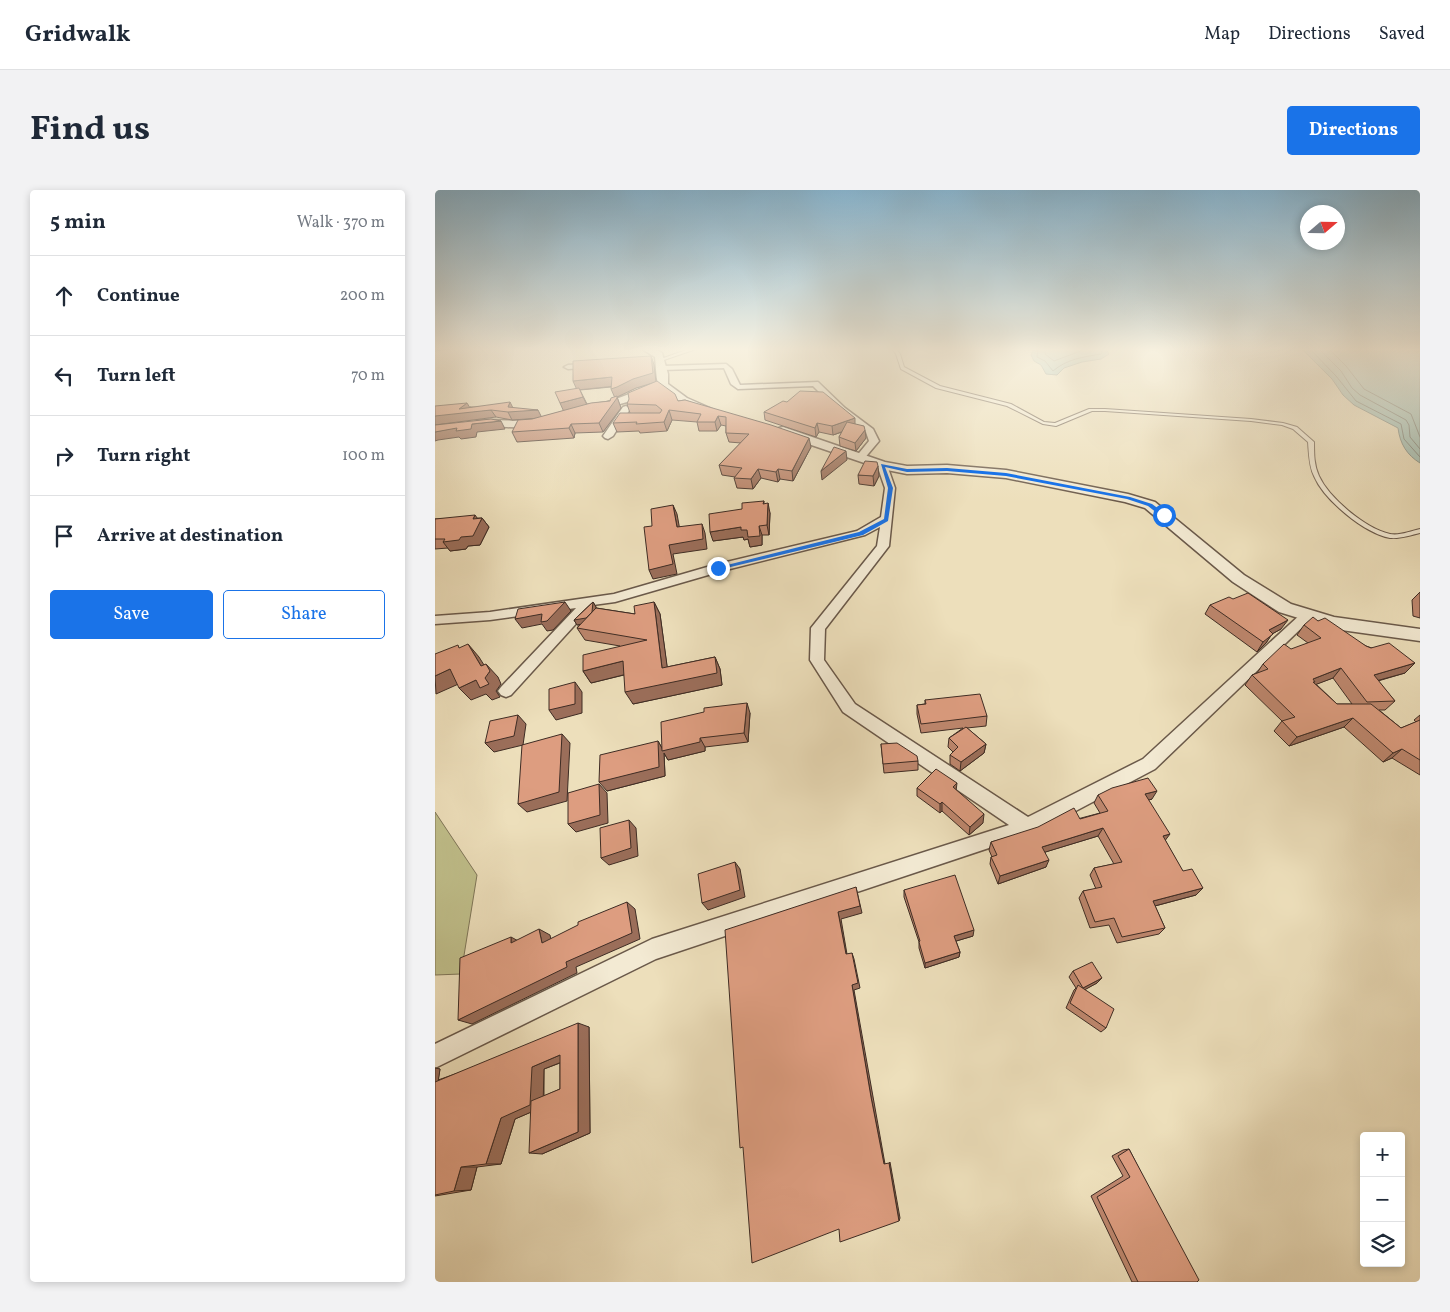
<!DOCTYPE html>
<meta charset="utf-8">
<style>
:root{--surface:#fff;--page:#f2f2f3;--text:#1f2937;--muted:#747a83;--line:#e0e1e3;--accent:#1a73e8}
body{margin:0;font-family:Vollkorn,serif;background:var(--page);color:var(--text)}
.controls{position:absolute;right:15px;bottom:15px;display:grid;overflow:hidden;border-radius:5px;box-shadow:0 2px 8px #0003}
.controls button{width:45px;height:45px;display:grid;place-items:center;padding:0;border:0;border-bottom:1px solid var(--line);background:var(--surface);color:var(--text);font:25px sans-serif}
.compass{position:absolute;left:865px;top:15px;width:45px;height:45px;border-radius:50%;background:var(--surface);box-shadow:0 2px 8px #0003;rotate:70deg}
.stop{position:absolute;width:15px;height:15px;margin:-11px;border:4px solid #1a73e8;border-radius:50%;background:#fff}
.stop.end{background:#1a73e8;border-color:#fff;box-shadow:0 1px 5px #0008}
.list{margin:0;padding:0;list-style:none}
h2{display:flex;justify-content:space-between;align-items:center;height:65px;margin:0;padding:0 20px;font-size:21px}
h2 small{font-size:16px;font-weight:400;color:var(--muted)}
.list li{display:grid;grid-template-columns:32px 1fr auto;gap:15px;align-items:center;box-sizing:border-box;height:80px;padding:0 20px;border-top:1px solid var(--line)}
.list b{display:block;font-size:19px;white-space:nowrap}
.list em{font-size:16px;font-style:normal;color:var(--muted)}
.actions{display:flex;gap:10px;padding:15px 20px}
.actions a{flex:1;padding:11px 0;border:1px solid var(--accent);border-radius:5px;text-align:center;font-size:18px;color:var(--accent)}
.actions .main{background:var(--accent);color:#fff}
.icon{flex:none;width:28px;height:28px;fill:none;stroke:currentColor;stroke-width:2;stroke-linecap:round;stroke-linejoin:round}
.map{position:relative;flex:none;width:985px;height:1092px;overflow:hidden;border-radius:5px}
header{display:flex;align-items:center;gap:30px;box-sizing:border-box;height:70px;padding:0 25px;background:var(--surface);border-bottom:1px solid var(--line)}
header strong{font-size:24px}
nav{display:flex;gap:28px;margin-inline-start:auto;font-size:18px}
.intro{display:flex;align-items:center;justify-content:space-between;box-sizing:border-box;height:120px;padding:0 30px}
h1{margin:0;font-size:35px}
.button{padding:12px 22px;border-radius:5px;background:var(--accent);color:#fff;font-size:18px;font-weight:700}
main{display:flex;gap:30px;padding:0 30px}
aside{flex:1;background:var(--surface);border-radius:5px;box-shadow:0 2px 8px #0003}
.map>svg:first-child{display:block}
.green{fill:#c0bf8b;stroke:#7f7658}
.water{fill:#99bcb3;stroke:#75827a}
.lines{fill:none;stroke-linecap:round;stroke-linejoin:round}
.shore{stroke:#6c746c;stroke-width:1}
.service-casing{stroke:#6a594a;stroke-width:2}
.minor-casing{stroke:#6a594a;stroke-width:3}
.tertiary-casing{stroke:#6a594a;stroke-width:3}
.service{fill:#f3ead3;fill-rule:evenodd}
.minor{fill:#f3ead3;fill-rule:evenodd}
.tertiary{fill:#f3ead3;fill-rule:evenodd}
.wall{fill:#be876e;stroke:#3e2c24;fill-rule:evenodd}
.shaded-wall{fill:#9b6e5a;stroke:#3e2c24}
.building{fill:#dd9d80;stroke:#3e2c24}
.route{fill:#1a73e8}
</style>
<header>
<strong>Gridwalk</strong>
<nav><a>Map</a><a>Directions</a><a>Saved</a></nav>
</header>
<div class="intro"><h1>Find us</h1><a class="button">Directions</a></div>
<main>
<aside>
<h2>5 min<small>Walk · 370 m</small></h2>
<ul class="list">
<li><svg class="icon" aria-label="ahead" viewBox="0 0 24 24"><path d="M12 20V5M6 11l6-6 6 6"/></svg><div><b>Continue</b></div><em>200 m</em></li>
<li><svg class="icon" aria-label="left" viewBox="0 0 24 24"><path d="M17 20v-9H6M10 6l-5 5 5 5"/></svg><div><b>Turn left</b></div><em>70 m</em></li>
<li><svg class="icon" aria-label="right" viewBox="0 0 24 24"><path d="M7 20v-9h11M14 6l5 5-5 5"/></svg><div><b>Turn right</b></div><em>100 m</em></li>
<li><svg class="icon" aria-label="arrive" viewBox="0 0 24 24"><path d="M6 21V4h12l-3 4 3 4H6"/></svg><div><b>Arrive at destination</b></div></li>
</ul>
<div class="actions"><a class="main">Save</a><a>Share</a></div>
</aside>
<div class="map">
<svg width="985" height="1092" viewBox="0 0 985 1092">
<rect width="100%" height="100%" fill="#eddfbb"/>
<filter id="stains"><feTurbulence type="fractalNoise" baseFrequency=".004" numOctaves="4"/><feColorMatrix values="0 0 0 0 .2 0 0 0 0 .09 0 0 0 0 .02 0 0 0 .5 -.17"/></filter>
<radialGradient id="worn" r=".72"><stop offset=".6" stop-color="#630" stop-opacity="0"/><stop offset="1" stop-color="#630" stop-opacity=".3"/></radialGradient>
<path class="green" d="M0 622 42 685 26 784 0 785Z"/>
<path class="water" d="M599 159H671L674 164 666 169 647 172 629 178 622 185 611 184 606 175 599 171 596 165Z
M867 159H985V273C972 265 965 254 963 238L919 215 908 205 897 189Z"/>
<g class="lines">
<path class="shore" d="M603 159 602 167 610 171 618 181C632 169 648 167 666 164L668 159
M610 159V164L619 171 651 159
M875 159 901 186 921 211 966 234 969 249 985 267
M884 159 906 181 917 198 925 205 971 230 974 235 975 247 985 259
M894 159 911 176 929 199 976 224 985 247"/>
<defs>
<path id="service" d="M254 159H261L226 171 223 170Z
M457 159H461L465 164 469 177 505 196 576 214 609 232 620 233 654 219H670L816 229 848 233 862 237 879 252C879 264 879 275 884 286 894 308 931 339 955 344 964 346 976 341 985 339V343C976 345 965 349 955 348 929 343 889 310 879 286 874 276 874 264 873 252L858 239 847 235 816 231 670 221H657L621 236 608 234 572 216 501 198 466 179 461 164Z"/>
<path id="minor" d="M161 173 165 175 164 177 133 179 129 177 133 175Z
M291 174 297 179 305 195 383 192 410 218 438 239 444 251 428 270H422L420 268 434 251 431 242 404 222 378 196 303 199 296 194 289 178 227 180 223 178 227 176Z
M210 198 217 200 192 212 164 220 160 217Z
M191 216 195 219 178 246 173 249 170 248 168 246 188 217Z
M53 230 101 231 105 234C96 241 59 235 46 236L42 233 43 231Z
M447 272 452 275 460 298 454 356 390 439 389 470 420 514 593 627 708 569 867 423H877L879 426 720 579 599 643 221 769 0 878V854L217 749 574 635 408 522 375 470 376 438 442 356 445 337 430 345 287 381 180 412 158 415 76 505 71 507 66 505 63 501 66 497 141 418 55 430 0 434V426L55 422 179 404 279 375 422 341 446 327 450 298 442 275Z"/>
<path id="tertiary" d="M207 159H220L227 163 233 184V194L252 208 277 219 279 221 277 223C266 226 226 206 223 194 221 186 221 175 220 167Z
M348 237 450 272 472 276 512 275 571 280 693 304 720 312 809 385 856 414 899 427 985 439V451L899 439 844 422 798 392 710 318 690 312 571 288 512 283 472 284 447 279 344 244 342 241 344 238Z"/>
</defs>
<use href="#service" class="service-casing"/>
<use href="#minor" class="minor-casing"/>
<use href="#tertiary" class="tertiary-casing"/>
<use href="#service" class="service"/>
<use href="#minor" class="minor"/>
<use href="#tertiary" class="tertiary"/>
</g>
<path class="wall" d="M216 166 219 175 221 192 243 211 250 210 376 257 358 291 345 289 343 292 326 288 318 299 302 298 299 288 300 287 287 285 284 275 306 253 294 252 291 243V236L286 235 282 241H264L262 232 237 230 232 241 205 243 204 241 182 242 178 233 195 223 192 214 216 194 201 198 182 207 186 218 168 242 140 243 139 248 82 252 77 242 97 229 101 228 77 230 61 227 35 217 78 218 107 227 128 221 141 198ZM176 197 180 207 175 211 152 214 145 200Z
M329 222 420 234 431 248 421 261 405 256 404 247 407 242 398 245 384 242 381 247 330 230Z
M423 285 444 286 439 296 424 294Z
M329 311V314L335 323 334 345H327V355L315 357 313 349 309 350 308 347 278 351 307 319Z
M47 328 54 337 45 355 33 356 31 359 15 361 13 358 0 359V329Z
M985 402V428L978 426 977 410Z
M158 412 161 417V418L200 424 219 412 225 424 232 477 280 467 285 479 287 495 198 514 189 485 156 493 148 481 185 456 150 450 142 438 145 434 142 435 139 430Z
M775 415 846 439 837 444 831 453 822 462 770 424Z
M883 431 931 456 980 473 970 483 943 491 960 511 950 520H944L966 538 981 532 979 530 985 525V585L957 568 948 572 909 537 854 556 839 541 847 531 810 495 817 485 822 483 828 474 873 453 862 445 869 435ZM898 488 917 514H902L881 494Z
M490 510 552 526 551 536 532 538 551 554 549 563 525 581 515 574V565L518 562 513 557 514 548 528 538 486 543 482 524V515L490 514Z
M315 523 313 552 270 557V561L233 570 229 563 230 586 172 601 223 551 227 558Z
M446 554 483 571V580L449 583Z
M482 598 521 600 548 633 534 645 507 621 505 623 482 606Z
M663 605 717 609 713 610 730 650 761 705 720 716 730 738 724 744 682 753 674 735 655 738 644 708 648 701 661 699 655 685 659 678 679 674 663 646 610 662 611 677 563 694 555 674 556 667H557L554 660 556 652 665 623 659 613Z
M469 700 538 746 521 751 525 762 524 767 490 778 484 758V752L469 707Z
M638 781 662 793 650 799 671 838 666 842 631 818 639 800 641 798 634 787Z
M154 837 155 943 107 964 96 922 80 929 66 974 42 977 36 1000 0 1006V878L5 879 3 890ZM125 873V899L109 906V879Z
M694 959 762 1092H697L656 1006 688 986 677 966 688 960Z"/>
<path class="shaded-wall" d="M0 159H16L0 161Z
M216 166 219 175 221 192 201 198 182 207 186 218 168 242 164 233 180 208 176 199Z
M177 187 181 196 142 200 138 191Z
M148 207 152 215 129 222 125 213Z
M75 212 79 220H103L107 228 77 230 73 222V217Z
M32 213 37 221 56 220 61 227 0 235V226L24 219Z
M234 220 237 230 232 241 229 232Z
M283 226 286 235 282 241 280 232Z
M420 228V237L398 245 397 236Z
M66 231 70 239 42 242 41 247 26 249 24 247 3 250 0 251V242L37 234Z
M382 233 384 242 381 247 380 238Z
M136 234 140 243 139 248 134 238Z
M430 240 431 248 421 261 420 253Z
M374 248 376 257 358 291 357 281Z
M411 261 412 270 387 290 386 281Z
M443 276 444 286 439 296 438 286Z
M323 279 326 288 318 299 316 289Z
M343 279 345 289 343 292 341 282Z
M333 313 335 323 334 345 332 335Z
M238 315 242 324 246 346 242 337Z
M40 325 45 332 47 328 54 337 45 355 33 356 31 359 15 361 8 352 38 329Z
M267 334 270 343 272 359 238 364 242 384 218 389 214 380 234 355Z
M324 336 327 345V355L315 357 313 349 309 350 308 347 278 351 275 342 306 337Z
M130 412 136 421 118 440 112 441 107 434 87 438 80 429Z
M158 412 161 417 159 432 142 435 139 430Z
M219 412 225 424 234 490 227 478Z
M853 430 846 439 837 444 831 453 822 462 828 452 834 440Z
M33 454 44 467 54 483 51 474 63 487 66 494 61 501 65 507 57 510 51 504 36 510 24 498 41 490 46 476Z
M280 467 285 479 287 495 198 514 190 502Z
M188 471 196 483 156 493 148 481Z
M980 473 970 483 930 494 939 485Z
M906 478 898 488 877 496 878 489Z
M15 479 28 492 1 504 0 486Z
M140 492 147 502V523L121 530 114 520Z
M312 513 315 523 313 552 309 543Z
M83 525 91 534 88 555 59 562 50 553Z
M918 528 909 537 854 556 862 547Z
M127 544 135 553 132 611 92 622 83 614Z
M265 548 270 557V561L233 570 229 563 230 586 172 601 164 592 223 551 228 560Z
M551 554 549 563 525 581 526 572Z
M967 559 957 568 948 572 958 563Z
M522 593 521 601 518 597Z
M164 594 172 603 173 633 141 642 133 634Z
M722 601 717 609 705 613 710 604Z
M507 612V621L505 623V614Z
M549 624 548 633 534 645 535 637Z
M194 630 201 638 203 666 174 675 166 668Z
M668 638 663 646 604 664 607 657Z
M735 644 729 652 728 646Z
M614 670 611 677 563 694 565 686Z
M300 672 305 679 310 707 273 720 267 713Z
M421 697 427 723 406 729 413 770 411 764 403 722Z
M768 698 761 705 712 718 718 711Z
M192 712 200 719 205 749 141 777 142 783 37 834 23 830 131 772Z
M104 739 115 745 118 759 107 753Z
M539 740 538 746 518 752 519 746Z
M76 747 87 753H76Z
M525 762 524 767 490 778V773Z
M417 763 419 769 425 798 419 800 450 974H449L436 907 417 795Z
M667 788 662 793 644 803 648 798Z
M143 833 154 837 155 943 107 964 94 963 143 942Z
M125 865 137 868 109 879 108 917 80 929 66 974H51L66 928 97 877Z
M0 878 5 879 2 900 0 899Z
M455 972 465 1028 464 1031 454 973Z
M26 977H42L36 1000 19 1001Z"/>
<path class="building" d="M216 166 218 183 198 189 182 197 176 199 177 187 138 191V171Z
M222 191 240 204 243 211 250 210 336 235 374 248 357 281 343 279 341 282 323 279 316 289 299 288 307 278 284 275 314 244 291 243V227L283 226 280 232H262L266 224 234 220 229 232 201 234 202 232 178 233 185 223H225L227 220 221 215 192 214 194 209 193 203Z
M144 198 148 207 125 213 120 202Z
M365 201 388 202 420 228 397 236 382 233 380 238 329 222 348 211 352 212Z
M182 206V208L164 233 136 234 134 238 77 242 83 230 97 229 156 213 175 211 176 208Z
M75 212 73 217 103 220 73 222 56 220 0 226V216L32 213 24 219Z
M56 229 66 231 37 234 36 239 21 241 22 238 0 242V235Z
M412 232 429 236 430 240 420 253 404 247Z
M399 257 411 261 386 281Z
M430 271 442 272 443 276 438 286 423 285Z
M329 311 328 314 333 313 332 335 324 336 325 346 313 347 312 340H306V337L275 342 274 324 307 319V313Z
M238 315 242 337 267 334 268 349 234 355 238 374 214 380 209 337 217 336 216 319Z
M40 325 38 329 47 328 38 346 26 347 24 350 8 352 10 349H0V329Z
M813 403 853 430 834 440 838 444 828 452 775 415 794 407 798 409Z
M130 412 112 431 106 432 107 424 80 429 83 419Z
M158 412 157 422 151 428 139 430Z
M219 412 227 478 280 467 282 483 190 502 188 471 148 481V465L212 450 142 438 161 418 200 424 199 416Z
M878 427 883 431 890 428 931 456 936 458 954 453 980 473 939 485 960 511 932 512 906 478 878 489 880 492H878L902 514H936L966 538 985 530V570L967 559 958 563 918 528 862 547 847 531 860 527 817 485 833 479 828 474 849 454 856 459 886 448 869 435Z
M33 454 46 476 51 474 55 481 50 488 54 494 45 498 41 490 24 498 15 479 0 486V464L23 455 24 458Z
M140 492V514L114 520V499Z
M545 504 552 526 486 534 482 515 491 514 490 510Z
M312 513 309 543 265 548V552L227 561 226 532 269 522V518Z
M83 525 79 546 50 553 55 531Z
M531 537 551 554 526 572 515 565 523 557 514 548Z
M127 544 124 602 83 614 87 555Z
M223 551 224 577 164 592 165 565Z
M462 553 482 566 483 571 448 574 446 554Z
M501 579 522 593 518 597 549 624 535 637 507 612 505 614 482 598Z
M713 588 722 601 710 604 735 644 728 646 748 681 757 679 768 698 718 711 730 738 687 747 679 728 660 732 648 701 667 697 659 678 687 672 668 638 607 657 614 670 565 686 556 667 562 665 556 652 603 637 639 618 645 629 673 621 663 605 677 598Z
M164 594 165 625 133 634V603Z
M194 630 196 658 166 668 165 638Z
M300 672 305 700 267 713 263 684Z
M520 685 539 740 519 746 525 762 490 773 484 752 485 751 469 700Z
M421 697 425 716 403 722 411 764 417 763 423 793 417 795 436 907 449 974 454 973 464 1031 405 1052 404 1039 317 1073 308 957 305 958 290 740Z
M192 712 197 743 131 772 132 777 23 830 25 768 76 747V753L104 739 107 753 143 735V732Z
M657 772 667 788 648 798 638 781Z
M643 795 679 819 671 838 635 813Z
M143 833V942L94 963 96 911 125 899V865L97 877 95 915 66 928 51 974 26 977 19 1001 0 1005V892Z
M694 959 764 1090 762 1092H703L662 1007 695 987 683 966Z"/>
<linearGradient id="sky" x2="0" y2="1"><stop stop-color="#88b7d3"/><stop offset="0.51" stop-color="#f7f1e0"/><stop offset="1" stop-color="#f7f1e0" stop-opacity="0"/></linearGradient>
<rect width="985" height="312" fill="url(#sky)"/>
<path class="route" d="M446 274 472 279 512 278 571 283 695 307 717 314 732 325 727 327 713 316 692 309 571 286 512 281 472 282 450 277 458 298 453 331 428 345 283 380 280 378 424 342 449 329 453 298Z"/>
<rect width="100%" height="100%" filter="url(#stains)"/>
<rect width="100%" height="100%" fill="url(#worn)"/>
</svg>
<div class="controls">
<button>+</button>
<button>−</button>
<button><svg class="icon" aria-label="layers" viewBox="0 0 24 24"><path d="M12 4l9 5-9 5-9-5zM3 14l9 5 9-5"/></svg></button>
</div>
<svg class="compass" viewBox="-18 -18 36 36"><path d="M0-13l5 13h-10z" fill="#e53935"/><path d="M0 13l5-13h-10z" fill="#747a83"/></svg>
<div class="stop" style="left:729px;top:325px"></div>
<div class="stop end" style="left:283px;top:378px"></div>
</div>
</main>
